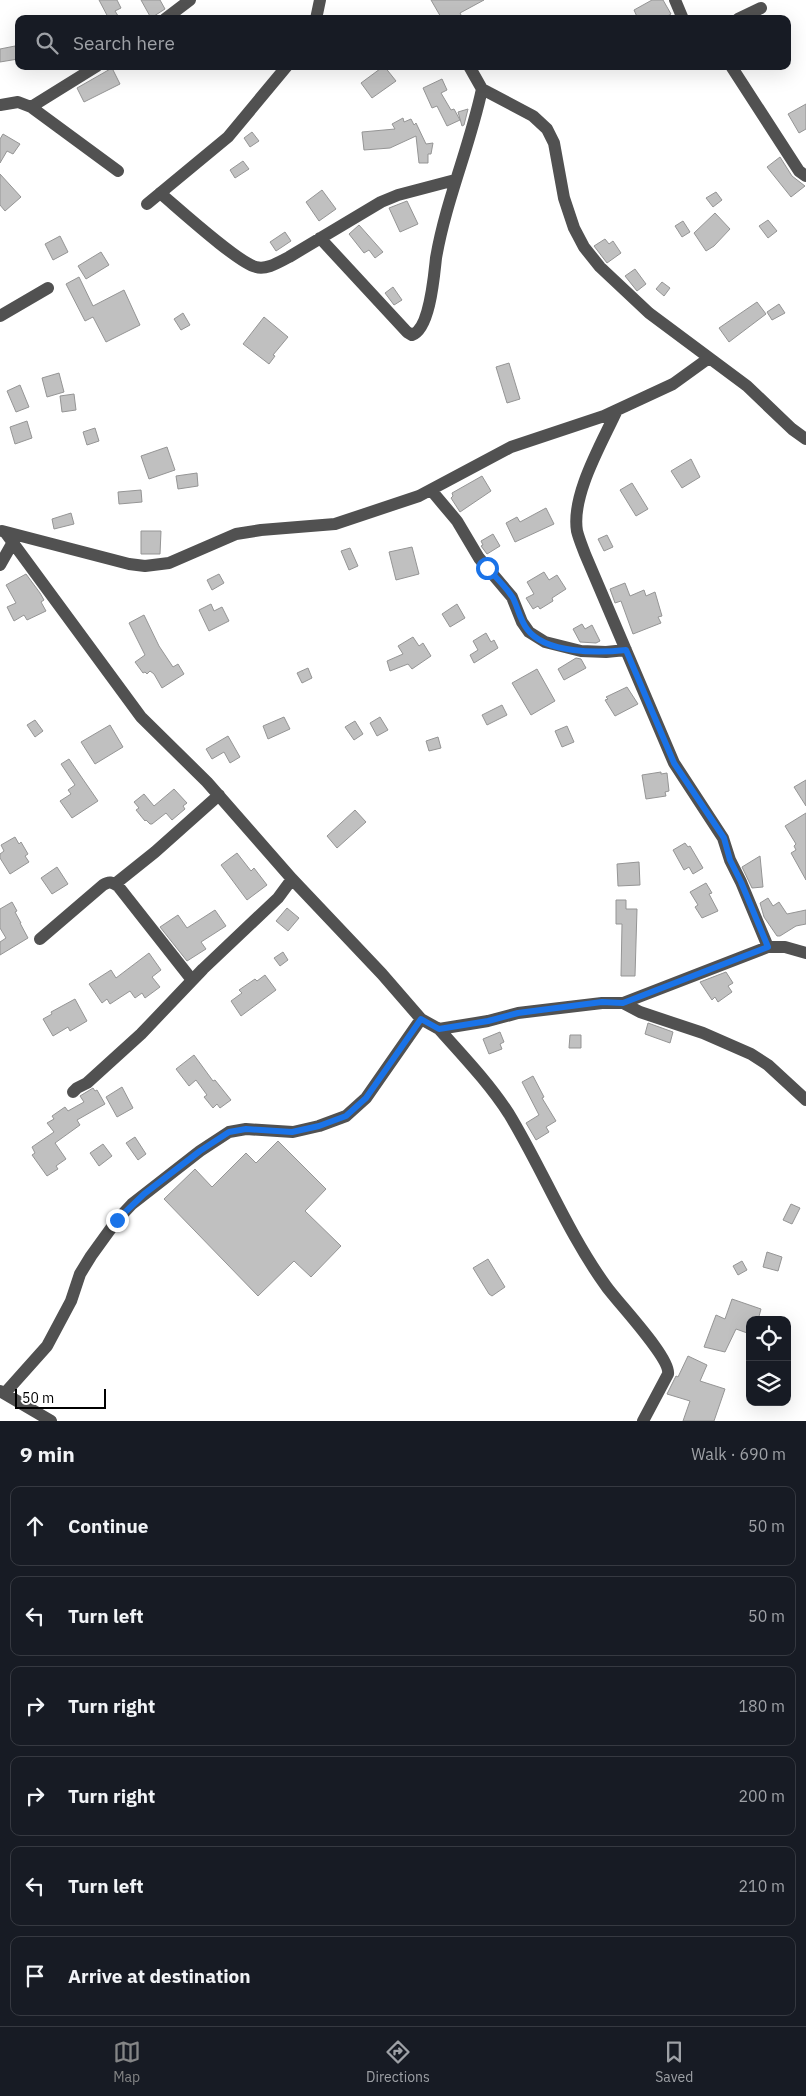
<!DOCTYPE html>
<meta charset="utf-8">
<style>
:root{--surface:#171b24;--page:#242831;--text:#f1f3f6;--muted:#9ea1a6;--line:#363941;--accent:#858687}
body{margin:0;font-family:"IBM Plex Sans",sans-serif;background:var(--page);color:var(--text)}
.controls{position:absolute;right:15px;bottom:15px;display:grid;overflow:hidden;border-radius:10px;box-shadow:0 5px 20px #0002}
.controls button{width:45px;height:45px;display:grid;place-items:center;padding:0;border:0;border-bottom:1px solid var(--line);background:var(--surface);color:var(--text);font:25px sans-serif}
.scale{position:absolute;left:15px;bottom:12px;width:91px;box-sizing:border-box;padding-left:5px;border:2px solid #000;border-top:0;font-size:14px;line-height:18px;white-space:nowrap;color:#000;-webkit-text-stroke:4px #fff;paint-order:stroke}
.stop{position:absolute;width:15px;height:15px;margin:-11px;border:4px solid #1a73e8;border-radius:50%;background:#fff}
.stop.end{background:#1a73e8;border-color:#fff;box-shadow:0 1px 5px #0008}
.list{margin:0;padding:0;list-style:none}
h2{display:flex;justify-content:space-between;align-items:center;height:65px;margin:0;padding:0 20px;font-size:21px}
h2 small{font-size:16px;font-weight:400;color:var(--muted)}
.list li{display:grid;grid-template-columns:32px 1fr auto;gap:15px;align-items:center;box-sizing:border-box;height:80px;margin:0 10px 10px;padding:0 10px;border:1px solid var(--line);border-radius:10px}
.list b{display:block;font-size:19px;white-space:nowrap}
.list em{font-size:16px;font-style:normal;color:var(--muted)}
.icon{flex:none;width:28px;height:28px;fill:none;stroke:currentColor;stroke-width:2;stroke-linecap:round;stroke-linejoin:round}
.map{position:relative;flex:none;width:806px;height:1421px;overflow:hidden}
.search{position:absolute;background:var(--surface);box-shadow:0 5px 20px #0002;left:15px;right:15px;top:15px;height:55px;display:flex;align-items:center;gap:12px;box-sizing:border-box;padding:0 18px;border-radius:10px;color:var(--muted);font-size:19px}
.sheet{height:605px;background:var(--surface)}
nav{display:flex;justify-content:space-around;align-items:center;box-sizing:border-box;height:70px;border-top:1px solid var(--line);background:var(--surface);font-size:14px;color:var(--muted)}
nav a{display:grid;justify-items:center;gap:2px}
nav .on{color:var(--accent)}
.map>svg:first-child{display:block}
.building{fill:#c0c0c0;stroke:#959595}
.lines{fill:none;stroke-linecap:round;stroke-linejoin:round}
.minor{stroke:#515151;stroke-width:12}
.route{stroke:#1a73e8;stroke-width:6}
</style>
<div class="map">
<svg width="806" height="1421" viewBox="0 0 806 1421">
<rect width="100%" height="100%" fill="#fff"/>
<path class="building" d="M99 0H117L121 8 115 11 120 19H109Z
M141 0H160L165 9 151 18Z
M431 0H484L460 13 463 19H442Z
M652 0H663L671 14 662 19H638L634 10Z
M15 46 18 59 0 62V49Z
M384 66 396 81 372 98 361 83Z
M112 68 120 84 84 102 77 88Z
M442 79 447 90 441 93 451 110 454 109 460 120 447 126 437 106 432 108 423 88Z
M806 104V129L799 133 788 114Z
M468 109 464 125 462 126 458 112Z
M403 118 404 122 411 119 414 125 416 123 426 144 433 143 431 154H428V163H419L416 136 390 148 364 150 362 132 395 129 392 124Z
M252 132 259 141 250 147 244 138Z
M3 134 20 144 13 154 7 151 0 163V139Z
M780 157 792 176 805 186 791 197 767 167Z
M243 161 249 169 235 178 230 170Z
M0 174 21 197 5 211 0 205Z
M322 190 336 209 319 221 306 202Z
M716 192 722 200 713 207 706 198Z
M407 201 418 224 400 232 389 208Z
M715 213 730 229 714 246 706 251 694 233Z
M768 220 777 231 768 238 759 226Z
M683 221 690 232 682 237 675 226Z
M359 225 383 252 375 258 369 250 364 253 349 234Z
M285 232 291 241 276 251 270 242Z
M60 236 68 252 53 260 45 244Z
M605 239 609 244 613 241 621 253 607 263 594 246Z
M101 252 109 265 86 279 78 266Z
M635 269 646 284 637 291 625 276Z
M79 277 93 306 124 290 140 325 106 342 93 317 85 321 66 284Z
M662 282 670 288 664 296 656 289Z
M393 287 402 300 394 305 385 293Z
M757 302 766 314 729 342 719 328Z
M779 304 785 313 772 320 767 312Z
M183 313 190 325 181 330 174 319Z
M264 317 288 337 273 355 275 356 269 364 243 344Z
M509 363 520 399 507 403 496 367Z
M59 373 64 392 47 397 42 378Z
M20 385 29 407 16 412 7 391Z
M74 394 76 410 62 412 60 396Z
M27 421 32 438 15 444 10 427Z
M95 428 99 441 87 445 83 432Z
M167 447 175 470 149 479 141 456Z
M691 459 700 477 682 488 671 471Z
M197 473 198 486 178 489 176 476Z
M482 476 491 491 460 512 451 498 453 496 452 493Z
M632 483 648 509 636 516 620 490Z
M141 490 142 502 119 504 118 492Z
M546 508 554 524 515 542 506 523 517 517 520 522Z
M71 513 74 524 54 529 52 519Z
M141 531H161L160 554H141Z
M493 534 500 546 487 554 481 546 483 545 481 541Z
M607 535 613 547 604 551 598 539Z
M412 547 419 574 396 580 389 552Z
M350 548 358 566 349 570 341 551Z
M544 572 549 580 557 575 566 589 552 598 553 601 540 609 538 606 533 609 526 598 534 594 527 582Z
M26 574 40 593 44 600 41 602 46 611 27 620 24 615 14 621 7 607 16 603 6 585Z
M219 574 224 583 212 590 207 580Z
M625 583 630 596 644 590 646 596 655 592 662 616 658 617 661 623 633 634 621 601 615 603 610 589Z
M211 604 214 611 222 607 229 621 209 631 199 610Z
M457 604 465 618 450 627 442 614Z
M144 615 159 646 173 667 178 664 184 674 162 688 154 674 150 671 147 674 145 672 143 673 135 662 145 655 129 623Z
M582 624 585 629 592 625 600 641 596 643 580 642 573 629Z
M486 633 491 642 494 640 498 648 474 663 470 655 478 650 473 641Z
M413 637 419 646 423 643 431 656 412 669 408 664 390 671 387 661 403 654 398 646Z
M576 658 581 659 586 668 564 680 558 669Z
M308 668 312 678 302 683 297 673Z
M537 669 555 701 531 715 512 683Z
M627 687 638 704 615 716 605 700 608 699 606 697Z
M502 705 507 715 487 725 482 715Z
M284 717 290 729 268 739 263 726Z
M380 717 388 730 377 736 370 723Z
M35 720 43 731 35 737 27 725Z
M355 721 363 734 354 740 345 727Z
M110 725 123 747 95 764 81 742Z
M567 726 574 742 562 747 555 731Z
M228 736 240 757 230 763 224 752 212 759 206 749Z
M438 737 441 748 429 751 426 741Z
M69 759 98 801 72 818 60 801 71 794 68 790 75 785 61 764Z
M661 772V774L667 773 669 791 665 792 666 796 646 799 642 775Z
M806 780V806L794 787Z
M174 789 187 803 183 806 185 809 172 820 166 813 152 824H150L146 820 145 821 136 810 139 808 134 802 144 794 154 806Z
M355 810 366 822 337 848 327 836Z
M806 813V880L791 853 796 850 794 846 796 844 785 826Z
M15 837 19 844 21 842 28 854 25 856 29 862 10 874 0 858V854L4 851 1 845Z
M685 843 688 847 690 846 703 868 693 874 689 867 684 870 673 850Z
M237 853 251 871 254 868 267 885 247 900 221 865Z
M760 856 763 887 752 888 742 867Z
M639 862 640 885 618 886 617 864Z
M57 867 68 884 52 894 41 878Z
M706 883 712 893 709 894 718 911 702 918 695 907 698 905 690 892Z
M768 898 773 906 779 902 787 914 806 910V924L796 926 780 936H777L764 917 760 903Z
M616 900H626V909H637L635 976H621L622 924H616Z
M12 902 17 911 15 912 21 923H20L28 938 0 955V942L6 938 0 928V909Z
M287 908 299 918 288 931 276 921Z
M215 910 226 926 201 942 206 949 187 961 160 927 178 915 187 928Z
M283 952 288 960 280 966 274 958Z
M149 953 161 970 152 977 160 987 145 998 142 993 135 998 130 991 110 1004 107 999 102 1003 89 984 111 970 116 978Z
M726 972 733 983 728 986 732 992 718 1002 715 997 712 1000 700 982Z
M265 975 276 990 241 1016 231 1001 242 993 239 990 255 979 257 981Z
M75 999 87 1021 70 1031 68 1027 53 1036 43 1019 52 1014 51 1012Z
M648 1023 673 1032 670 1043 645 1034Z
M500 1032 504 1042 500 1044 502 1049 489 1054 483 1039Z
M570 1035H581V1048H569Z
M194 1055 213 1081 215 1080 231 1100 220 1108 217 1104 213 1108 204 1097 207 1095 196 1080 189 1086 176 1069Z
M533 1076 544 1097 542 1098 556 1121 546 1127 549 1132 536 1140 526 1123 539 1115 522 1082Z
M122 1087 133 1108 117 1117 106 1097Z
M93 1088 95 1091 97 1090 105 1104 77 1120 80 1125 55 1143 66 1159 56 1166 58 1169 47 1176 32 1155 35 1153 32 1147 54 1132 47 1123 54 1119 52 1116 65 1107 68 1111 84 1102 80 1096Z
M135 1137 146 1154 138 1160 126 1143Z
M278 1141 326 1189 305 1211 341 1246 311 1277 294 1261 258 1296 164 1199 195 1169 212 1187 246 1153 256 1163Z
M103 1144 112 1156 99 1166 90 1153Z
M791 1204 800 1208 792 1224 783 1220Z
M767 1252 782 1257 778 1271 763 1267Z
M488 1259 505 1287 492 1296 489 1294 473 1268Z
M742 1261 747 1270 738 1275 733 1266Z
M732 1299 761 1309 758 1320H750V1334L736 1329 725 1352 704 1347 716 1315 725 1319Z
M688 1356 707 1365 700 1381 725 1389 714 1421H683L690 1401 667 1394 676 1376 678 1377Z"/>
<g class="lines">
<path class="minor" d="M675 0 683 19
M165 19 190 0
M316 19 320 0
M738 19 761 8
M731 66 799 171 806 176
M482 89 533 116 547 129 554 143 564 198 574 228 584 247 600 267 649 313 747 386 792 429 806 439
M0 105 18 102 31 107 118 171
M31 107 97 66
M160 193C178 208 238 263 256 267 267 270 279 262 289 257L381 202 398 195 455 180
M147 204 228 137 287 66
M320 238 407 332 412 335C430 329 434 276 436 258 446 200 470 146 482 89L469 66
M0 316 48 288
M617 410C602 443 571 495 577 531 579 539 582 546 585 554L674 763 723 838 730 860 741 882 768 947
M431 490 457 521 479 558 512 597 522 622 529 632 545 642 581 651 606 652 626 650
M2 531 129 564 145 566 169 563 236 534 261 530 335 524 419 496 511 447 604 416 673 384 709 358
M5 532 141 717 207 782 292 879 382 974 421 1019 439 1029 488 1021 518 1013 602 1003H623L640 1012 703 1033 751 1054 768 1065 806 1100
M0 565 13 542
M115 884 155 852 219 795
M40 939 103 885C109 881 112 882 118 886L192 980
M623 1003 768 947H785L806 953
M439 1029C463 1056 489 1083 509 1114 543 1170 567 1232 606 1286 618 1303 671 1358 668 1374L643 1421
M73 1092 77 1088 87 1083 141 1034 203 969 278 898 292 879
M0 1391 51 1421
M5 1393 47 1346 71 1301 80 1274 91 1256 117 1220 132 1204 200 1151 229 1132 246 1129 293 1132 319 1126 346 1116 366 1098 421 1019"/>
</g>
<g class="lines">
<path class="route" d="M117 1220 144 1194 200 1151 229 1132 246 1129 292 1132 319 1126 346 1116 366 1098 421 1019 439 1029 488 1021 518 1013 602 1002 623 1003 768 947 741 882 730 860 724 838 674 763 626 650C599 653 545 654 527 629 520 620 518 608 513 598 506 587 496 577 487 568"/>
</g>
</svg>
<div class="controls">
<button><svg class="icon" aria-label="locate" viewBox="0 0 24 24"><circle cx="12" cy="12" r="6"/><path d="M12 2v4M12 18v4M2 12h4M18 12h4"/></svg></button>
<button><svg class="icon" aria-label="layers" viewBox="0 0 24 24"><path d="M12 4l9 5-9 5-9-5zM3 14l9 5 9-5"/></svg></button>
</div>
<div class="scale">50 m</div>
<div class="stop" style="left:487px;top:568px"></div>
<div class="stop end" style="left:117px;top:1220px"></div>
<div class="search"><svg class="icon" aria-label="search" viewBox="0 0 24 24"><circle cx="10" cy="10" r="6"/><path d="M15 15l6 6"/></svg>Search here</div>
</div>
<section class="sheet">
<h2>9 min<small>Walk · 690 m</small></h2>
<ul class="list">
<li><svg class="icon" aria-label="ahead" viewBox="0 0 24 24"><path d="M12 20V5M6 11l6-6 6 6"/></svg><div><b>Continue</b></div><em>50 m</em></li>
<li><svg class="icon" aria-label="left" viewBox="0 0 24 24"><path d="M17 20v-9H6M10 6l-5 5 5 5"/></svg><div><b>Turn left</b></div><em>50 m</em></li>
<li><svg class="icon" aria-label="right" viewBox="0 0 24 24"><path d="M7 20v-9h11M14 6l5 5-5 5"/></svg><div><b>Turn right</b></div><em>180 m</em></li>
<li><svg class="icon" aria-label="right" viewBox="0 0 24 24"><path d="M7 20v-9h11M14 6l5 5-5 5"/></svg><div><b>Turn right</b></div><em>200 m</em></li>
<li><svg class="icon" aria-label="left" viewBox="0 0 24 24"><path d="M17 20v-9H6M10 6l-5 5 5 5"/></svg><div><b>Turn left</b></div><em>210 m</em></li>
<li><svg class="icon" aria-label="arrive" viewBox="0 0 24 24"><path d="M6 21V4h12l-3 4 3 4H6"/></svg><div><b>Arrive at destination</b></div></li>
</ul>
</section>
<nav>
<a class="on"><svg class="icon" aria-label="map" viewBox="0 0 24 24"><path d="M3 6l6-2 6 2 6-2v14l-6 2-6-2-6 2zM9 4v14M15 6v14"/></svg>Map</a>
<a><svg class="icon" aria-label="directions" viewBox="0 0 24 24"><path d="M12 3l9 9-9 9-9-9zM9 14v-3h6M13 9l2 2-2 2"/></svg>Directions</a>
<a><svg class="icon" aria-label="saved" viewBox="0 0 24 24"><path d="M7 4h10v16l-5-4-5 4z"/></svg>Saved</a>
</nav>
